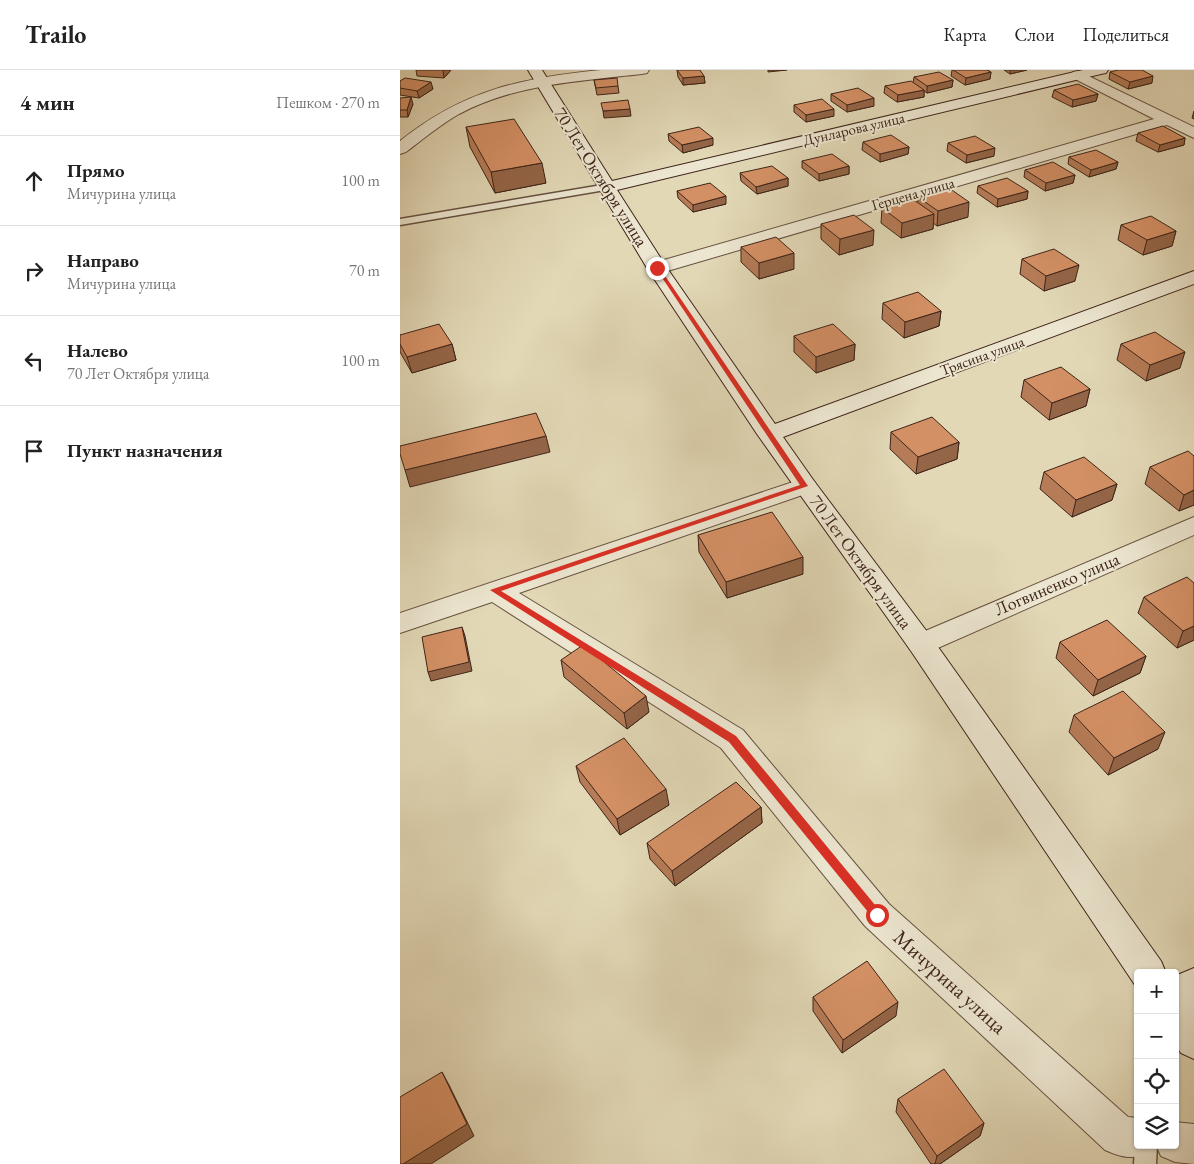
<!DOCTYPE html>
<html lang="ru">
<meta charset="utf-8">
<style>
:root{--surface:#fff;--page:#f6f6f6;--text:#222;--muted:#767676;--line:#e0e0e0}
body{margin:0;font-family:"EB Garamond",serif;background:var(--page);color:var(--text)}
.controls{position:absolute;right:15px;bottom:15px;display:grid;overflow:hidden;border-radius:5px;box-shadow:0 1px 4px #0004}
.controls button{width:45px;height:45px;display:grid;place-items:center;padding:0;border:0;border-bottom:1px solid var(--line);background:var(--surface);color:var(--text);font:25px sans-serif}
.stop{position:absolute;width:15px;height:15px;margin:-11px;border:4px solid #d93025;border-radius:50%;background:#fff}
.stop.end{background:#d93025;border-color:#fff;box-shadow:0 1px 5px #0008}
.list{margin:0;padding:0;list-style:none}
h2{display:flex;justify-content:space-between;align-items:center;height:65px;margin:0;padding:0 20px;font-size:21px}
h2 small{font-size:16px;font-weight:400;color:var(--muted)}
.list li{display:grid;grid-template-columns:32px 1fr auto;gap:15px;align-items:center;box-sizing:border-box;height:90px;padding:0 20px;border-top:1px solid var(--line)}
.list b{display:block;font-size:19px;white-space:nowrap}
.list p{margin:0;font-size:16px;white-space:nowrap;color:var(--muted)}
.list em{font-size:16px;font-style:normal;color:var(--muted)}
.icon{flex:none;width:28px;height:28px;fill:none;stroke:currentColor;stroke-width:2;stroke-linecap:round;stroke-linejoin:round}
.map{position:relative;flex:none;width:794px;height:1094px;overflow:hidden}
header{display:flex;align-items:center;gap:30px;box-sizing:border-box;height:70px;padding:0 25px;background:var(--surface);border-bottom:1px solid var(--line)}
header strong{font-size:24px}
nav{display:flex;gap:28px;margin-inline-start:auto;font-size:18px}
main{display:flex}
aside{flex:1;background:var(--surface)}
.map>svg:first-child{display:block}
.lines{fill:none;stroke-linecap:round;stroke-linejoin:round}
.lane-casing{stroke:#675140;stroke-width:3}
.street-casing{stroke:#675140;stroke-width:2}
.secondary-casing{stroke:#3e2419;stroke-width:2}
.lane{fill:#ece6d0;fill-rule:evenodd}
.street{fill:#ece6d0;fill-rule:evenodd}
.secondary{fill:#ece6d0;fill-rule:evenodd}
.wall{fill:#b67c57;stroke:#3e2419}
.shaded-wall{fill:#946547;stroke:#3e2419}
.building{fill:#d49065;stroke:#3e2419}
.route{fill:#d93025}
.labels{text-anchor:middle;stroke-width:4;stroke-linejoin:round;paint-order:stroke}
.far-street-label{font-size:15px;fill:#3e2419;stroke:#ece6d0}
.street-label{font-size:18px;fill:#3e2419;stroke:#ece6d0}
.near-street-label{font-size:21px;fill:#3e2419;stroke:#ece6d0}
</style>
<header>
<strong>Trailo</strong>
<nav><a>Карта</a><a>Слои</a><a>Поделиться</a></nav>
</header>
<main>
<aside>
<h2>4 мин<small>Пешком · 270 m</small></h2>
<ul class="list">
<li><svg class="icon" aria-label="ahead" viewBox="0 0 24 24"><path d="M12 20V5M6 11l6-6 6 6"/></svg><div><b>Прямо</b><p>Мичурина улица</p></div><em>100 m</em></li>
<li><svg class="icon" aria-label="right" viewBox="0 0 24 24"><path d="M7 20v-9h11M14 6l5 5-5 5"/></svg><div><b>Направо</b><p>Мичурина улица</p></div><em>70 m</em></li>
<li><svg class="icon" aria-label="left" viewBox="0 0 24 24"><path d="M17 20v-9H6M10 6l-5 5 5 5"/></svg><div><b>Налево</b><p>70 Лет Октября улица</p></div><em>100 m</em></li>
<li><svg class="icon" aria-label="arrive" viewBox="0 0 24 24"><path d="M6 21V4h12l-3 4 3 4H6"/></svg><div><b>Пункт назначения</b></div></li>
</ul>
</aside>
<div class="map">
<svg width="794" height="1094" viewBox="0 0 794 1094">
<rect width="100%" height="100%" fill="#e2d8b6"/>
<filter id="stains"><feTurbulence type="fractalNoise" baseFrequency=".004" numOctaves="4"/><feColorMatrix values="0 0 0 0 .2 0 0 0 0 .09 0 0 0 0 .02 0 0 0 .5 -.17"/></filter>
<radialGradient id="worn" r=".72"><stop offset=".6" stop-color="#630" stop-opacity="0"/><stop offset="1" stop-color="#630" stop-opacity=".3"/></radialGradient>
<g class="lines">
<defs>
<path id="lane" d="M208 114 213 117 211 119 0 155V149Z
M738 1068V1075H757L756 1094H734L735 1075Z"/>
<path id="street" d="M201 0H249L247 3 242 4C180 11 115 14 59 44 40 55 23 69 6 82L0 84V71C64 20 121 8 201 0Z
M678 1 794 57V68L767 55 264 202 257 204 250 202 247 198 250 194 754 49 673 8 671 5 673 2Z
M405 408 414 411 417 416 414 421 119 523 343 660 489 834 728 1047 738 1048V1075H755L752 1082C733 1090 723 1088 705 1080L465 856 321 678 92 532 0 563V543Z
M794 447V465L531 581 521 584 511 581 507 574 511 567Z
M775 1052 794 1054V1094L775 1092 761 1086 756 1075H775Z"/>
<path id="secondary" d="M128 0H142L212 111 683 0H708L706 3 701 4 217 120 267 198 375 354 794 201V214L383 367 414 411 531 567 761 891 766 903H738V916L735 915 511 581 357 364 247 198Z
M794 898V989L781 983 775 975V906Z"/>
</defs>
<use href="#lane" class="lane-casing"/>
<use href="#street" class="street-casing"/>
<use href="#secondary" class="secondary-casing"/>
<use href="#lane" class="lane"/>
<use href="#street" class="street"/>
<use href="#secondary" class="secondary"/>
</g>
<path class="wall" d="M16 0H51L44 8 17 6Z
M277 0 304 6 305 13 283 15 278 7Z
M552 0H587L591 2 590 9 565 15 551 6Z
M604 0H627L610 4Z
M710 2 752 13 728 19 709 9Z
M514 7 553 10 552 17 527 23 524 21V27L497 32 484 23 485 16 513 13Z
M194 10 218 16 219 23 197 25Z
M0 11 33 19 19 28 0 25Z
M654 20 698 24 696 31 672 37 652 27Z
M431 24 474 36 447 42 431 31Z
M0 28 13 34 8 47H0Z
M394 35 434 46 406 52 394 42Z
M794 41V49L792 48Z
M66 57 146 113 95 123 70 77Z
M738 63 785 68 784 75 758 82 736 71Z
M268 64 313 75 283 83 269 71Z
M463 72 509 77 508 84 480 92 462 80Z
M548 73 594 86 566 93 547 81Z
M669 87 718 92 716 99 689 107 668 94Z
M402 91 449 96V104L419 111 402 98Z
M625 100 675 105 673 113 645 121 624 107Z
M340 103 388 108V116L357 124 341 111Z
M578 116 628 121 627 129 597 137 577 123Z
M277 121 326 134 293 142 278 128Z
M518 127 568 147 537 156 533 153V159L501 168 481 153 482 138 518 132Z
M421 154 473 175 439 185 421 169Z
M721 155 776 161 772 176 743 185 718 170Z
M341 177 394 199 359 209 341 192Z
M622 189 675 211 644 221 620 204Z
M483 233 541 241 539 256 504 268 482 249Z
M0 265 52 274 56 290 12 303 0 282Z
M394 266 455 274 454 290 416 303 394 282Z
M721 274 780 298 746 311 717 290Z
M624 310 690 319 686 336 649 350 621 327Z
M491 362 559 372 557 389 516 404 490 379Z
M794 386V435L779 441 745 414 750 397Z
M644 402 717 414 712 430 672 447 640 419Z
M298 465 403 504 327 528 299 482Z
M744 527 794 570 777 578 738 543Z
M660 572 746 586 740 603 693 626 656 588Z
M161 590 249 642 227 659 164 607Z
M674 645 758 679 708 705 669 662Z
M176 696 269 735 220 765 180 712Z
M361 737 362 753 275 816 250 789 247 773Z
M413 927 496 946 442 983 413 941Z
M498 1029 584 1053 580 1066 540 1094H531L496 1042Z"/>
<path class="shaded-wall" d="M43 0H51L44 8 43 1Z
M368 0H387L368 2Z
M610 0H627L610 4Z
M591 2 590 9 565 15 566 8Z
M304 6 305 13 283 15V8Z
M753 6 752 13 728 19 730 12Z
M553 10 552 17 527 23V16Z
M31 12 33 19 19 28 17 21Z
M524 20V27L497 32 498 25Z
M698 24 696 31 672 37 673 30Z
M11 27 13 34 8 47 7 40Z
M474 28V36L447 42V35Z
M230 39 231 46 204 48 203 41Z
M434 39V46L406 52V45Z
M313 68V75L283 83 282 75Z
M785 68 784 75 758 82 760 75Z
M509 77 508 84 480 92V84Z
M595 78 594 86 566 93 567 85Z
M718 92 716 99 689 107 691 100Z
M142 93 146 113 95 123 91 102Z
M449 96V104L419 111V104Z
M675 105 673 113 645 121 646 113Z
M388 108V116L357 124 356 117Z
M628 121 627 129 597 137 598 129Z
M326 126V134L293 142V135Z
M569 132 568 147 537 156 538 141Z
M534 144 533 159 501 168 502 153Z
M474 160 473 175 439 185 440 169Z
M776 161 772 176 743 185 747 170Z
M394 183V199L359 209V193Z
M679 195 675 211 644 221 646 206Z
M541 241 539 256 504 268 505 252Z
M52 274 56 290 12 303 7 287Z
M455 274 454 290 416 303V287Z
M785 282 780 298 746 311 750 295Z
M690 319 686 336 649 350 652 333Z
M146 366 150 382 10 417 5 400Z
M559 372 557 389 516 404 518 387Z
M717 414 712 430 672 447 676 430Z
M794 420V435L779 441 784 425Z
M403 487V504L327 528 326 512Z
M794 556V570L777 578 783 561Z
M62 557 65 566 72 601 31 611 28 602Z
M746 586 740 603 693 626 698 610Z
M246 626 249 642 227 659 224 643Z
M765 662 758 679 708 705 714 688Z
M266 719 269 735 220 765 217 749Z
M361 737 362 753 275 816 272 801Z
M498 932 496 946 442 983 443 970Z
M42 1002 49 1015 74 1066 31 1094H3Z
M584 1053 580 1066 540 1094H535L537 1086Z"/>
<path class="building" d="M277 0H300L304 6 283 8Z
M553 0H587L591 2 566 8Z
M718 0H742L753 6 730 12 710 2Z
M539 2 553 10 527 16 514 7Z
M5 8 31 12 17 21 0 18V11Z
M217 8 218 16 196 18 194 10Z
M511 11 524 20 498 25 485 16Z
M678 14 698 24 673 30 654 20Z
M458 18 474 28 447 35 431 24Z
M11 27 7 40H0V28Z
M422 29 434 39 406 45 394 35Z
M228 30 230 39 203 41 201 33Z
M114 49 142 93 91 102 66 57Z
M763 56 785 68 760 75 738 63Z
M299 57 313 68 282 75 268 64Z
M491 65 509 77 480 84 463 72Z
M575 66 595 78 567 85 548 73Z
M696 80 718 92 691 100 669 87Z
M432 84 449 96 419 104 402 91Z
M653 92 675 105 646 113 625 100Z
M372 96 388 108 356 117 340 103Z
M607 108 628 121 598 129 578 116Z
M310 113 326 126 293 135 277 121Z
M549 118 569 132 538 141 518 127Z
M514 130 534 144 502 153 482 138Z
M454 145 474 160 440 169 421 154Z
M751 146 776 161 747 170 721 155Z
M376 167 394 183 359 193 341 177Z
M654 179 679 195 646 206 622 189Z
M518 222 541 241 505 252 483 233Z
M39 254 52 274 7 287 0 274V265Z
M433 254 455 274 416 287 394 266Z
M755 262 785 282 750 295 721 274Z
M661 297 690 319 652 333 624 310Z
M136 343 146 366 5 400 0 384V376Z
M532 347 559 372 518 387 491 362Z
M788 381 794 386V420L784 425 750 397Z
M684 387 717 414 676 430 644 402Z
M372 442 403 487 326 512 298 465Z
M787 507 794 513V556L783 561 744 527Z
M707 550 746 586 698 610 660 572Z
M62 557 69 592 28 602 22 567Z
M183 575 246 626 224 643 161 590Z
M723 621 765 662 714 688 674 645Z
M224 668 266 719 217 749 176 696Z
M336 712 361 737 272 801 247 773Z
M467 891 498 932 443 970 413 927Z
M544 999 584 1053 537 1086 498 1029Z
M42 1002 67 1054 3 1094H0V1027Z"/>
<path class="route" d="M255 197H259L408 416 101 521 336 666 480 841 482 845 477 849 473 848 329 672 90 520 400 415Z"/>
<g class="labels">
<g class="far-street-label">
<text transform="translate(454 59) rotate(-13)" y="5">Дунларова улица</text>
<text transform="translate(513 124) rotate(-16)" y="5">Герцена улица</text>
<text transform="translate(582 286) rotate(-20)" y="5">Трясина улица</text>
</g>
<g class="street-label">
<text transform="translate(201 107) rotate(58)" y="6">70 Лет Октября улица</text>
<text transform="translate(461 492) rotate(54)" y="6">70 Лет Октября улица</text>
<text transform="translate(657 514) rotate(-23)" y="6">Логвиненко улица</text>
</g>
<g class="near-street-label">
<text transform="translate(550 912) rotate(42)" y="7">Мичурина улица</text>
</g>
</g>
<rect width="100%" height="100%" filter="url(#stains)"/>
<rect width="100%" height="100%" fill="url(#worn)"/>
</svg>
<div class="controls">
<button>+</button>
<button>−</button>
<button><svg class="icon" aria-label="locate" viewBox="0 0 24 24"><circle cx="12" cy="12" r="6"/><path d="M12 2v4M12 18v4M2 12h4M18 12h4"/></svg></button>
<button><svg class="icon" aria-label="layers" viewBox="0 0 24 24"><path d="M12 4l9 5-9 5-9-5zM3 14l9 5 9-5"/></svg></button>
</div>
<div class="stop" style="left:477px;top:845px"></div>
<div class="stop end" style="left:257px;top:198px"></div>
</div>
</main>
